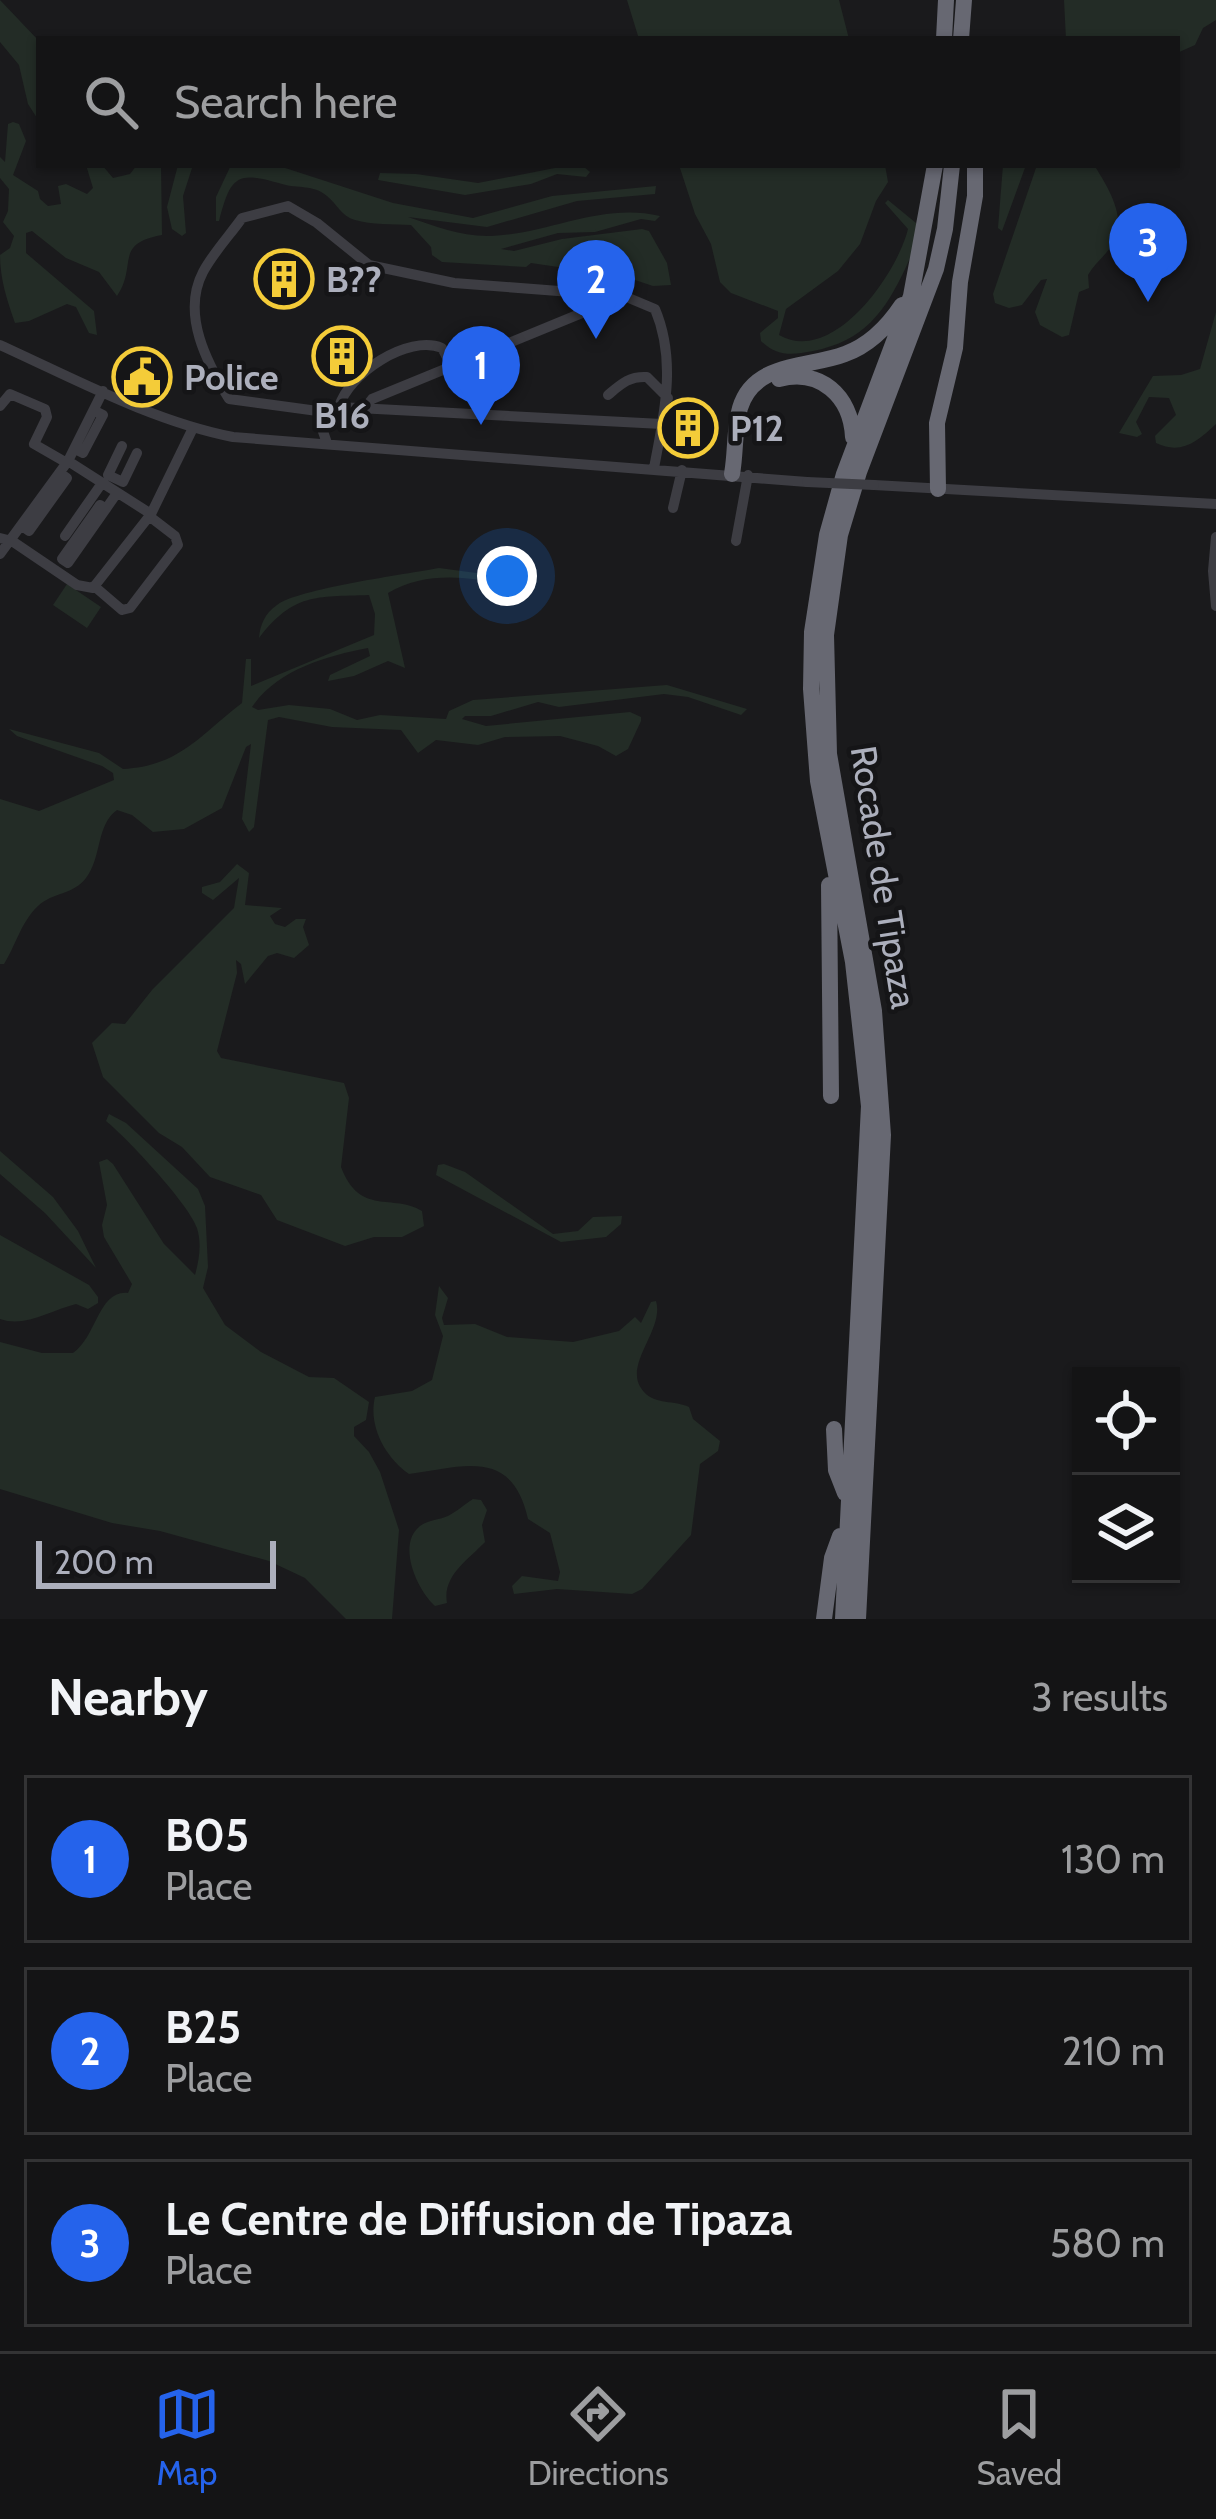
<!DOCTYPE html>
<style>
:root{--surface:#141415;--page:#212122;--text:#f1f3f6;--muted:#9d9ea0;--line:#333334;--accent:#2563eb}
body{margin:0;font-family:Cabin,sans-serif;background:var(--page);color:var(--text)}
.controls{position:absolute;right:36px;bottom:36px;display:grid;overflow:hidden;border-radius:0px;box-shadow:0 3px 9px #0004}
.controls button{width:108px;height:108px;display:grid;place-items:center;padding:0;border:0;border-bottom:3px solid var(--line);background:var(--surface);color:var(--text);font:60px sans-serif}
.scale{position:absolute;left:36px;bottom:30px;width:240px;box-sizing:border-box;padding-left:12px;border:6px solid #acafbc;border-top:0;font-size:33px;line-height:42px;white-space:nowrap;color:#acafbc;-webkit-text-stroke:9px #151517;paint-order:stroke}
.you{position:absolute;left:507px;top:576px;width:42px;height:42px;margin:-30px;border:9px solid #fff;border-radius:50%;background:#1a73e8;box-shadow:0 0 0 18px #1a73e833}
.badge{display:grid;place-items:center;width:78px;height:78px;border-radius:50%;background:var(--accent);color:#fff;font-size:39px;font-weight:700}
.pin{position:absolute;translate:-50% -99px;filter:drop-shadow(0 3px 6px #0008)}
.pin::after{content:'';position:absolute;top:63px;width:42px;height:36px;background:inherit;clip-path:polygon(0 0,100% 0,50% 100%)}
.list{margin:0;padding:0;list-style:none}
h2{display:flex;justify-content:space-between;align-items:center;height:156px;margin:0;padding:0 48px;font-size:51px}
h2 small{font-size:39px;font-weight:400;color:var(--muted)}
.list li{display:grid;grid-template-columns:78px 1fr auto;gap:36px;align-items:center;box-sizing:border-box;height:168px;margin:0 24px 24px;padding:0 24px;border:3px solid var(--line);border-radius:0px}
.list b{display:block;font-size:45px;white-space:nowrap}
.list p{margin:0;font-size:39px;white-space:nowrap;color:var(--muted)}
.list em{font-size:39px;font-style:normal;color:var(--muted)}
.icon{flex:none;width:66px;height:66px;fill:none;stroke:currentColor;stroke-width:2;stroke-linecap:round;stroke-linejoin:round}
.map{position:relative;flex:none;width:1216px;height:1619px;overflow:hidden}
.search{position:absolute;background:var(--surface);box-shadow:0 3px 9px #0004;left:36px;right:36px;top:36px;height:132px;display:flex;align-items:center;gap:30px;box-sizing:border-box;padding:0 42px;border-radius:0px;color:var(--muted);font-size:45px}
.sheet{height:732px;background:var(--surface)}
nav{display:flex;justify-content:space-around;align-items:center;box-sizing:border-box;height:168px;border-top:3px solid var(--line);background:var(--surface);font-size:33px;color:var(--muted)}
nav a{display:grid;justify-items:center;gap:6px}
nav .on{color:var(--accent)}
.map>svg:first-child{display:block}
.green{fill:#232c26}
.lines{fill:none;stroke-linecap:round;stroke-linejoin:round}
.minor{stroke:#3d3d43;stroke-width:10}
.highway{stroke:#676872;stroke-width:16}
.minor-bridge{stroke:#3d3d43;stroke-width:10}
.labels{text-anchor:middle;stroke-width:9;stroke-linejoin:round;paint-order:stroke}
.poi-label{font-size:36px;font-weight:bold;fill:#acafbc;stroke:#151517;text-anchor:start}
.street-label{font-size:36px;fill:#acafbc;stroke:#151517}
</style>
<div class="map">
<svg width="1216" height="1619" viewBox="0 0 1216 1619">
<rect width="100%" height="100%" fill="#1a1a1c"/>
<path class="green" d="M0 0 38 40 39 121 28 104 19 65 0 42Z
M627 0H839L849 39H639Z
M1064 0H1216V20L1203 28 1195 45 1177 53V39H1066Z
M13 122 19 124 26 141 13 175 38 191 40 199 48 206 61 204 58 186 66 184 87 194 93 188 86 165H102L113 178 130 174 137 165H161L162 235C113 244 138 265 117 296L99 272 66 258 32 231 26 233V253L94 311 97 335 89 333 76 307 67 304 29 321 15 323C7 300 0 279 0 255L10 248 14 236 3 222 8 211 9 189 0 178V157L5 162 8 124Z
M178 165H193L183 196 186 233 182 236 172 229 167 207Z
M231 165H276L393 203 473 218 552 196 656 186 655 194 577 201 487 227 408 217C434 226 462 237 491 236 548 234 602 202 660 216L655 221 641 219 595 232 558 233 501 249 514 251 562 239 642 229 649 231 667 263 671 285 653 286 626 277 531 263 526 267 442 262 432 255 431 247 411 225C394 224 371 225 355 220 341 216 337 204 327 196 313 184 298 189 282 184 237 171 231 175 219 221H216V197Z
M570 165H582L590 172 586 177 557 174 531 184 465 195 378 180 380 173 416 174 478 183Z
M679 165H885L888 182 876 201 860 244 838 271 786 309 779 335C833 366 897 274 908 229L885 203 888 200 916 223C919 240 913 251 906 267 885 312 864 341 813 351 792 355 778 357 761 341L760 333 778 318V311L731 293 720 282 711 244 695 214Z
M1003 165H1026L1002 231 998 228Z
M1037 165H1094C1108 187 1129 220 1112 245 1105 256 1095 263 1088 275L1089 288 1079 292 1069 335 1062 337 1040 325 1035 312 1047 279 1041 280 1022 305 1009 308 995 303 993 294Z
M1216 312V424C1197 442 1181 455 1156 443L1155 436 1176 415 1169 398 1149 397 1136 422 1142 434 1137 437 1119 433 1153 376 1181 375 1200 369Z
M439 568 499 576 501 583C462 576 423 572 388 593L405 668 388 661 354 676 328 681 330 675 370 656 368 648C326 656 277 670 252 707L258 710 289 705 330 709 357 720 380 715 446 719 449 711 473 700 667 685 747 709 741 715 688 697 664 694 559 707 538 702 491 716H465L462 719 486 726 630 712 641 717V721L628 749 616 756 598 746 560 736 505 737 478 745 436 740 418 753 401 730 332 727 279 717 268 720 254 827 249 832 242 819 251 744 246 747 222 808 184 829 153 832 132 815 117 810C96 825 102 857 86 878 73 895 53 892 38 906 21 922 16 945 4 964H0V799L39 811 114 780 113 773 102 766 17 736 9 729 99 753 123 769C180 766 200 735 242 703L246 659H251V686L374 635 375 614 369 595C315 597 294 593 259 638 260 625 265 613 277 605 297 589 407 574 439 568Z
M67 584 101 607 87 628 53 605Z
M237 864 249 873 245 905 282 908 270 916 275 924 285 927 296 919H306L303 927 309 945 294 958 277 953 268 956 245 984 241 964 236 960 237 973 217 1051 221 1058 344 1083 349 1098 341 1167C360 1217 393 1193 422 1211L424 1226 402 1237H374L345 1246 277 1220 261 1195 210 1177 182 1147 159 1133 103 1077 92 1043 112 1023 125 1024 152 990 234 908 239 878 213 900 202 893V887L220 882Z
M109 1114 126 1123 198 1189 205 1206 208 1267 203 1288 225 1325 261 1352 309 1377 334 1378 369 1402 366 1420 354 1427V1436L369 1452 380 1472 399 1530 392 1619H346L305 1578 269 1561 160 1531 112 1523 0 1489V1342L42 1353H73C97 1337 98 1290 128 1293L132 1284 104 1237 102 1225 107 1205 99 1162 107 1159 113 1164 164 1244 195 1275C199 1260 202 1244 197 1228 189 1204 126 1137 106 1121Z
M0 1151 53 1197 78 1231 96 1268 45 1213 0 1174Z
M444 1164 465 1172 553 1234 578 1231 593 1217 622 1216 621 1224 606 1237 561 1242 436 1175 438 1165Z
M0 1235 89 1285 98 1297V1303L88 1309 76 1304C51 1310 25 1328 0 1319Z
M439 1286 448 1298 442 1318 444 1325 475 1324 507 1337 573 1342 619 1331 635 1317 641 1323 651 1302 656 1301C665 1331 620 1366 644 1392 655 1405 675 1400 689 1407L693 1419 720 1441 718 1451 700 1464 691 1535 642 1589 632 1594 557 1589 514 1594 512 1586 522 1576 558 1581 560 1572 550 1533 528 1519C512 1447 463 1467 409 1474 385 1457 368 1426 375 1397L412 1391 432 1380 443 1336 435 1315Z
M473 1499 481 1500 487 1510 482 1525 485 1542C468 1560 442 1576 447 1603L435 1606C418 1591 396 1545 420 1526 428 1520 439 1520 448 1516 456 1512 465 1504 473 1499Z"/>
<g class="lines">
<path class="minor" d="M0 345C75 379 152 421 233 437L807 482
M608 395C621 384 629 376 647 377L668 398
M0 406 10 394 45 409 47 417 34 444 67 463
M339 407C348 374 408 334 442 348L452 367
M364 409 372 399 621 297
M325 412 229 399C207 363 181 314 203 272 213 253 230 235 242 218L288 206 317 223 369 265 454 283 624 296 655 309C677 361 664 415 654 468
M327 443 320 423 325 412 339 407 662 424
M122 446 108 475 123 482 137 453
M75 449 83 453 103 415 95 411
M68 461 151 514
M874 485 1216 504
M673 508 682 470
M106 509 100 505 62 559 68 563 117 493
M22 526 29 531 67 478 60 473
M65 536 102 483
M1216 537 1213 571 1216 606
M0 538 12 541 77 585 93 588 151 514 193 428
M736 541 748 475
M0 554 68 461 103 391
M94 586 122 610 130 608 178 545 175 536 149 516"/>
<path class="highway" d="M944 39 946 0
M961 39 964 0
M779 379C820 368 851 396 853 437
M732 474C736 452 734 428 740 408 754 361 809 368 845 354 870 345 888 326 902 305
M938 489 937 423 955 348 960 282 975 196V165
M829 885 831 1096
M834 1429 836 1470 845 1493
M824 1619 832 1558 840 1536
M843 1619 869 1106 853 962 818 781 811 689 812 632 827 535 844 474 911 296 935 165
M858 1619 883 1135 874 1011 829 754 826 635 840 535 859 472 936 269 945 229 952 165"/>
<path class="minor-bridge" d="M807 482 874 485"/>
</g>
<defs>
<symbol id="building-ring" viewBox="-11 -11 22 22"><circle r="9.5" fill="#151517" stroke="#f4cc39" stroke-width="1.5"/><path d="M-4-6H4V6H1V3H-1V6H-4ZM-2.5-4.3h1.7v1.8h-1.7ZM.8-4.3h1.7v1.8H.8ZM-2.5-1h1.7V.8h-1.7ZM.8-1h1.7V.8H.8Z" fill="#f4cc39"/></symbol>
<symbol id="civic-ring" viewBox="-11 -11 22 22"><circle r="9.5" fill="#151517" stroke="#f4cc39" stroke-width="1.5"/><path d="M-.6-6.5H3V-4.5H.6V-3L4-1V1h2V6H-6V1h2V-1L-.6-3ZM-1.2 2.5V6h2.4V2.5Z" fill="#f4cc39"/></symbol>
</defs>
<g fill-rule="evenodd">
<use href="#building-ring" x="251" y="246" width="66" height="66"/>
<use href="#building-ring" x="309" y="323" width="66" height="66"/>
<use href="#civic-ring" x="109" y="344" width="66" height="66"/>
<use href="#building-ring" x="655" y="395" width="66" height="66"/>
</g>
<g class="labels">
<g class="poi-label">
<text x="326" y="292">B??</text>
<text x="184" y="390">Police</text>
<text x="342" y="428" text-anchor="middle">B16</text>
<text x="730" y="441">P12</text>
</g>
<g class="street-label">
<text transform="translate(884 877) rotate(81)" y="13">Rocade de Tipaza</text>
</g>
</g>
</svg>
<div class="controls">
<button><svg class="icon" aria-label="locate" viewBox="0 0 24 24"><circle cx="12" cy="12" r="6"/><path d="M12 2v4M12 18v4M2 12h4M18 12h4"/></svg></button>
<button><svg class="icon" aria-label="layers" viewBox="0 0 24 24"><path d="M12 4l9 5-9 5-9-5zM3 14l9 5 9-5"/></svg></button>
</div>
<div class="scale">200 m</div>
<div class="you"></div>
<div class="pin badge" style="left:481px;top:425px">1</div>
<div class="pin badge" style="left:596px;top:339px">2</div>
<div class="pin badge" style="left:1148px;top:302px">3</div>
<div class="search"><svg class="icon" aria-label="search" viewBox="0 0 24 24"><circle cx="10" cy="10" r="6"/><path d="M15 15l6 6"/></svg>Search here</div>
</div>
<section class="sheet">
<h2>Nearby<small>3 results</small></h2>
<ul class="list">
<li><span class="badge">1</span><div><b>B05</b><p>Place</p></div><em>130 m</em></li>
<li><span class="badge">2</span><div><b>B25</b><p>Place</p></div><em>210 m</em></li>
<li><span class="badge">3</span><div><b>Le Centre de Diffusion de Tipaza</b><p>Place</p></div><em>580 m</em></li>
</ul>
</section>
<nav>
<a class="on"><svg class="icon" aria-label="map" viewBox="0 0 24 24"><path d="M3 6l6-2 6 2 6-2v14l-6 2-6-2-6 2zM9 4v14M15 6v14"/></svg>Map</a>
<a><svg class="icon" aria-label="directions" viewBox="0 0 24 24"><path d="M12 3l9 9-9 9-9-9zM9 14v-3h6M13 9l2 2-2 2"/></svg>Directions</a>
<a><svg class="icon" aria-label="saved" viewBox="0 0 24 24"><path d="M7 4h10v16l-5-4-5 4z"/></svg>Saved</a>
</nav>
